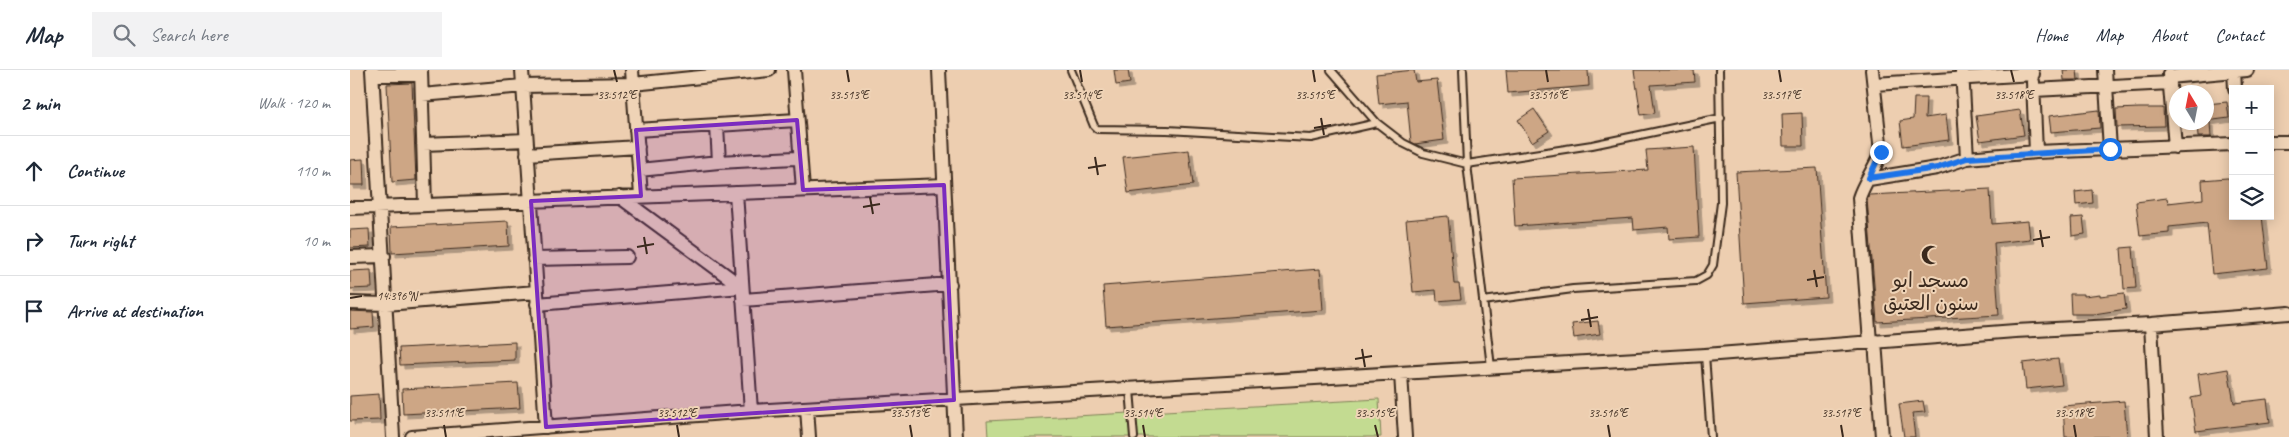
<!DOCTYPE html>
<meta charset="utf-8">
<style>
:root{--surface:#fff;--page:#f2f2f3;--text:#1f2937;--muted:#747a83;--line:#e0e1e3}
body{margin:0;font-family:Caveat,"Playpen Sans Arabic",sans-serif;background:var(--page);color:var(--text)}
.controls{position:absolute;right:15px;top:15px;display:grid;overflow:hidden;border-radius:0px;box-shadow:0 2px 12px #0003}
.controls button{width:45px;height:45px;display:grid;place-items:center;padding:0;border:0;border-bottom:1px solid var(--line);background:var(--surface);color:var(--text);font:25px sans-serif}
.compass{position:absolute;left:1819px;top:15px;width:45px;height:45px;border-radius:50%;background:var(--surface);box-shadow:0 2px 12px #0003;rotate:350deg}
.stop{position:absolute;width:15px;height:15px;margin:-11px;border:4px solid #1a73e8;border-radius:50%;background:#fff}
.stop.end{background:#1a73e8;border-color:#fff;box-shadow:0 1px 5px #0008}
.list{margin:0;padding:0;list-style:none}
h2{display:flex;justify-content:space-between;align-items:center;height:65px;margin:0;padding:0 20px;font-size:21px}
h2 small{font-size:16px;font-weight:400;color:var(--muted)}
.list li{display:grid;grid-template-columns:32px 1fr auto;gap:15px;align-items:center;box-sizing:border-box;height:70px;padding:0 20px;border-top:1px solid var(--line)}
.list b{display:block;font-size:19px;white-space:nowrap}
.list em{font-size:16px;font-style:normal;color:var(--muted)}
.icon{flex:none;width:28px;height:28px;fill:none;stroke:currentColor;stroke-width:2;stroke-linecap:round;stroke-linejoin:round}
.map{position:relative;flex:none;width:1939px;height:367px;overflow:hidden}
header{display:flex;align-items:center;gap:30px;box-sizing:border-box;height:70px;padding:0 25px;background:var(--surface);border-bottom:1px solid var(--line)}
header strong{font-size:24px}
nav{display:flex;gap:28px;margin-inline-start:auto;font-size:18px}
.search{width:350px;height:45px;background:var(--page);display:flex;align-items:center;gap:12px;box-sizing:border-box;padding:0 18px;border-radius:0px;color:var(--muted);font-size:19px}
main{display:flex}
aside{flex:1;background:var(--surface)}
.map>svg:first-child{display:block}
.green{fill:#c3db91;stroke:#7f8258}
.building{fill:#cda685;stroke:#3b2a1e;filter:url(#shadow)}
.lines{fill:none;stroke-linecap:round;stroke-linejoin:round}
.service-casing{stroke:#3b2a1e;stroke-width:10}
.minor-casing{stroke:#3b2a1e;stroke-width:16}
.service{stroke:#efd3b6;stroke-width:6}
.minor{stroke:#efd3b6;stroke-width:12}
.route{stroke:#1a73e8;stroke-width:6}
.marked{fill:#7b2cbf;fill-opacity:0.2;stroke:#7b2cbf;stroke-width:4;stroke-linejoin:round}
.ticks{fill:none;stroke:#3b2a1e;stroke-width:2}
.labels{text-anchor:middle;stroke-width:4;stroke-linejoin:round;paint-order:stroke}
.poi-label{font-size:20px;fill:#3b2a1e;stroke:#efd3b6}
.ticks-label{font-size:12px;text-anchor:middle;fill:#3b2a1e;stroke:#efd3b6;stroke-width:4;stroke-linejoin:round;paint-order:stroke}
</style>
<header>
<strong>Map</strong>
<div class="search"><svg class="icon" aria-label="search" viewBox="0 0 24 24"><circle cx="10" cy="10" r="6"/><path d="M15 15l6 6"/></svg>Search here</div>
<nav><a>Home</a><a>Map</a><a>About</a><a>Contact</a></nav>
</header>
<main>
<aside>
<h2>2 min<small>Walk · 120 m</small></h2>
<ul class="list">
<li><svg class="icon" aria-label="ahead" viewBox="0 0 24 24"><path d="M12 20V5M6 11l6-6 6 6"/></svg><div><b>Continue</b></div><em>110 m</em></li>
<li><svg class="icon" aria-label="right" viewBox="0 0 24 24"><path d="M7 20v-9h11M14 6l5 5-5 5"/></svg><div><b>Turn right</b></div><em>10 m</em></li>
<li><svg class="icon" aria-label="arrive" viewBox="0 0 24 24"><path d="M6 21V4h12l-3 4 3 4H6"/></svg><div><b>Arrive at destination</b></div></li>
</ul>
</aside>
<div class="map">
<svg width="1939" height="367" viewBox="0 0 1939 367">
<defs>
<filter id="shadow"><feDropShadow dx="4" dy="4" stdDeviation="0" flood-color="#0004"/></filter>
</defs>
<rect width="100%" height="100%" fill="#edceb0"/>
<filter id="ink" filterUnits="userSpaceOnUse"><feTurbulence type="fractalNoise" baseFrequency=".02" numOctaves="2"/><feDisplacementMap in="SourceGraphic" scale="10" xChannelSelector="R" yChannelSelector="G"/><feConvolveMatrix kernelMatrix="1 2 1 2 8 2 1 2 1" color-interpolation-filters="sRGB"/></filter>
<g filter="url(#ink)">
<path class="green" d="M1029 329 1031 367H638L637 351Z"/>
<path class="building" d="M764 0H778L780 13 766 15Z
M1064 0 1066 12 1087 10 1094 70 1065 74 1061 72 1057 31 1029 34 1026 4Z
M1156 0H1238L1239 16 1158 23Z
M1284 0H1344L1345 12 1301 15 1305 43 1291 45Z
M1713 0H1727L1728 10H1714Z
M62 13 66 110 42 112 37 14Z
M1564 28H1576L1575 48 1596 45 1599 70 1553 76 1550 51 1563 49Z
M1877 32 1879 48 1856 51V34Z
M1789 38H1813L1814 56 1767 57 1766 39Z
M1184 39 1199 61 1182 72 1168 50Z
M1670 40 1674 65 1630 71 1626 46Z
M1749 40 1750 58 1701 62 1699 46Z
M1452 43 1453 76H1433L1432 44Z
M1847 52H1860L1861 67H1848Z
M1344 77 1349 167 1319 169 1318 157 1284 160 1283 148 1165 156 1162 108 1298 100 1296 80Z
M839 80 843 115 778 123 773 87Z
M13 89 14 115H0V90Z
M1467 98 1476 227 1394 233 1386 102Z
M1877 108 1883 109V146H1912L1918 198 1862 204 1857 153 1819 157V163L1790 166 1786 132 1817 128 1818 133 1853 129 1852 110Z
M1640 119 1642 154 1678 151 1680 169 1644 173 1649 245 1527 252 1517 129 1519 125Z
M1742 120 1743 133 1726 135 1725 122Z
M1098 146 1104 214H1109L1111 229 1087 231 1086 220 1063 222 1056 150Z
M1733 147 1735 164 1722 166 1721 148Z
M158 151 159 176 42 183 41 157Z
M19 159 20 177 0 178V160Z
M1783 177 1786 218 1774 219 1771 178Z
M970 199 973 240 756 256 753 216Z
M21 200 22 218 0 219V201Z
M1774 223 1776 239 1744 244H1721L1720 224H1734V226L1750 224V226Z
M0 241 23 242 24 257 0 259Z
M1248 251 1250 264 1224 268 1222 254Z
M165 272V290L50 295 49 278Z
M1708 289 1712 315 1676 319 1673 293Z
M1878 299 1884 333 1917 329 1920 352 1846 361 1841 328 1851 326 1848 304Z
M168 313 170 338 53 344 52 319Z
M29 324 30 350 0 351V326Z
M1573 331 1575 342 1562 343 1565 367H1554L1549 334Z
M1774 331 1777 367H1715L1713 336Z"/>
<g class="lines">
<defs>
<path id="service" d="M721 0 744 56 747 59 817 60 961 68 1027 53
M981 0 1027 53 1053 73 1073 83 1117 94 1242 75 1371 48
M1113 0 1117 94 1141 297
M1133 231 1223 219 1346 211 1357 205 1363 195 1371 133 1369 0
M1355 285 1361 367
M780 320 784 367"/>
<path id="minor" d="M22 0 43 367
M71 0 75 135
M172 0 196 357
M282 0 291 126
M444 0 453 120
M589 0 606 367
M1612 0 1617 88
M1755 0 1760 79
M1884 0 1885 19
M1819 4 1825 77
M23 5H71
M1819 7 1897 0
M1683 12 1686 82
M1524 14 1683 4
M1684 20 1820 13
M72 25 173 16 283 14 419 0
M286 60 447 50
M1920 72H1939
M73 74 176 70
M177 84 288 77
M369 92 445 88
M289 100 369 92 367 56
M1519 109 1587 98 1617 88 1686 82 1883 74
M386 123 401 341
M270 127 392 217
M0 138 594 115
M0 187 34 186
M184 189 277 187
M393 230 600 214
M0 233 36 234 186 222
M187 234 392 217
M1801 254 1807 367
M1525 271 1532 367
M1520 272 1509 128C1514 112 1525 99 1531 82L1522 0
M1051 304 1055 367
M457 338 459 367
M62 367 401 341 1355 285 1665 261 1801 254 1939 243"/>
</defs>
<use href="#service" class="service-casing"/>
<use href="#minor" class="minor-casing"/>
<use href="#service" class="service"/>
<use href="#minor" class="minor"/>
</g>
</g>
<g class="lines" filter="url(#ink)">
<path class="route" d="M1531 82 1519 108 1587 98 1617 88 1760 79"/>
</g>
<path class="marked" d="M447 50 453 120 594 115 604 330 196 357 181 131 291 126 286 60Z"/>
<path class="ticks" d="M264 0 267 12M497 0 499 12M730 0 732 12M963 0 965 12M1196 0 1198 12M1429 0 1431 12M1661 0 1664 12M971 48 974 65M964 58 981 55M745 87 748 105M738 98 756 95M520 127 523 144M513 137 530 134M1690 160 1693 177M294 167 297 184M1683 170 1700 167M287 177 304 174M1464 200 1467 217M1457 210 1474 207M0 228 12 226M1238 239 1241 257M1231 250 1248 247M1012 279 1015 297M1005 289 1022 286M94 355 96 367M327 355 329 367M560 355 562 367M793 355 795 367M1025 355 1028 367M1258 355 1260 367M1491 355 1493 367M1724 355 1726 367"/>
<defs>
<symbol id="mosque-bare" viewBox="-9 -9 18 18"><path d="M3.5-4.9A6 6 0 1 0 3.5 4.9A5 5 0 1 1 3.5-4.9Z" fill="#3b2a1e" stroke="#efd3b6" stroke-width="2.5" paint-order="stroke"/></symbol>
</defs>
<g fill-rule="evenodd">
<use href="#mosque-bare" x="1567" y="171" width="28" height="28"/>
</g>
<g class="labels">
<g class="poi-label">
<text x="1581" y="217">مسجد ابو<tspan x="1581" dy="23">سنون العتيق</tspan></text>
</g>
</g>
<g class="ticks-label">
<text x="1431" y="29">33.517°E</text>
<text x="267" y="29">33.512°E</text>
<text x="499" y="29">33.513°E</text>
<text x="732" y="29">33.514°E</text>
<text x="965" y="29">33.515°E</text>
<text x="1198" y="29">33.516°E</text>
<text x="1664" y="29">33.518°E</text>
<text x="47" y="230">14.396°N</text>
<text x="94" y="347">33.511°E</text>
<text x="327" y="347">33.512°E</text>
<text x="560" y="347">33.513°E</text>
<text x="793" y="347">33.514°E</text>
<text x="1025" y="347">33.515°E</text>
<text x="1258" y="347">33.516°E</text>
<text x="1491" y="347">33.517°E</text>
<text x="1724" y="347">33.518°E</text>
</g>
</svg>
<div class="controls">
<button>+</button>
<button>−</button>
<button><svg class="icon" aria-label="layers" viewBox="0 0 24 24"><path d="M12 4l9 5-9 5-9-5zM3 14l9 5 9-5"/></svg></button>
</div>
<svg class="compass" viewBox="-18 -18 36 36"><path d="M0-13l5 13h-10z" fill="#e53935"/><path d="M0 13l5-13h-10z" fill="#747a83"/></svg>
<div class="stop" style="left:1760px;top:79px"></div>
<div class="stop end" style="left:1531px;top:82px"></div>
</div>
</main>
